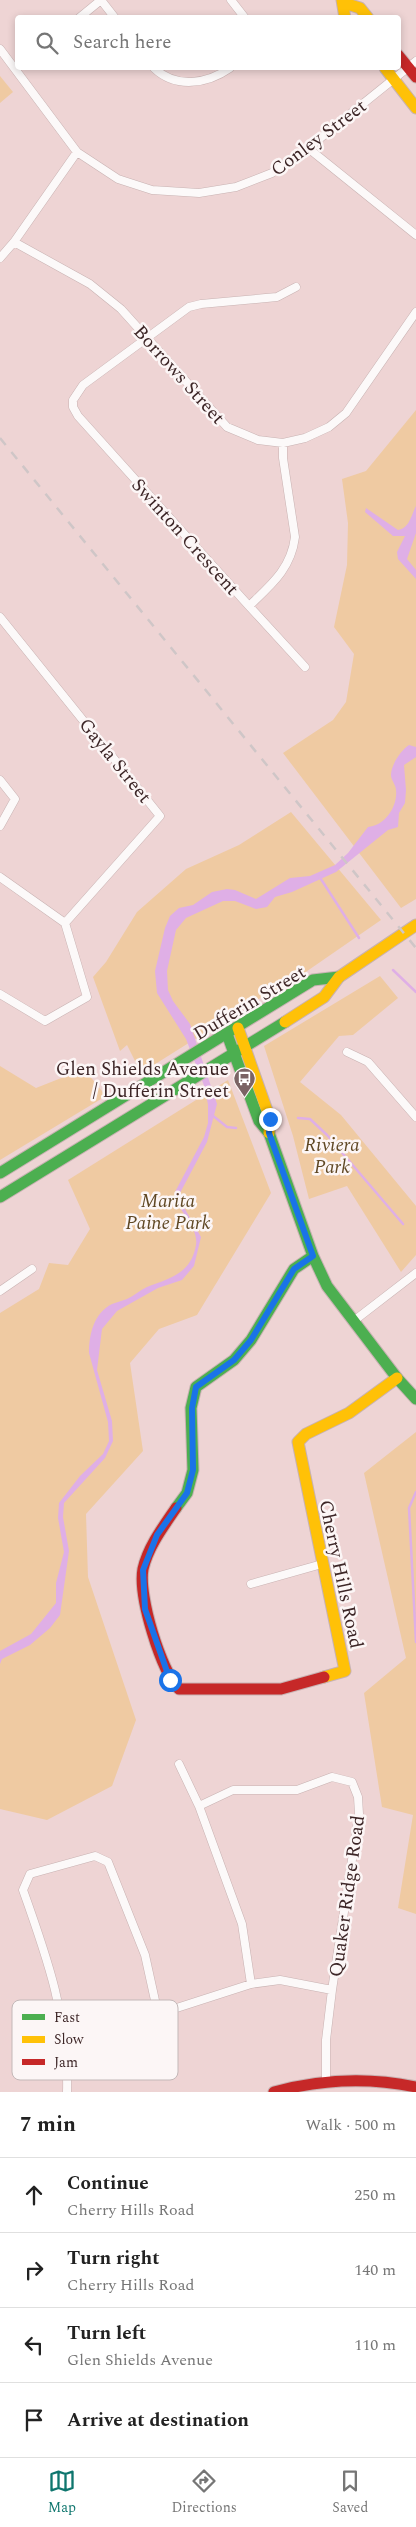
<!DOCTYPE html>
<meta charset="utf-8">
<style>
:root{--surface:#fff;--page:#f6f6f6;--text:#222;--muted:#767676;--line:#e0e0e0;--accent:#0f766e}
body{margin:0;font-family:Spectral,serif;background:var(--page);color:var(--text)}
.stop{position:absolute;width:15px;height:15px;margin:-11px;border:4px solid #1a73e8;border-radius:50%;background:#fff}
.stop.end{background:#1a73e8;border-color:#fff;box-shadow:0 1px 5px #0008}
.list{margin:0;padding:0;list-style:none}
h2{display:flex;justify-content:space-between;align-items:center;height:65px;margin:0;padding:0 20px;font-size:21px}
h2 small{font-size:16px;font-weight:400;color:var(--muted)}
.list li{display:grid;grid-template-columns:32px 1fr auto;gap:15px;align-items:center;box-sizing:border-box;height:75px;padding:0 20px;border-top:1px solid var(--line)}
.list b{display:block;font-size:19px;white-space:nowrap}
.list p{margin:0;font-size:16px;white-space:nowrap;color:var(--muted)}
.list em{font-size:16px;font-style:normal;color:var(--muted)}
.icon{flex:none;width:28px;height:28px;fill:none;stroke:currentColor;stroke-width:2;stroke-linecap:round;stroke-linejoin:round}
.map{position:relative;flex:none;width:416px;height:2092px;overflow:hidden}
.search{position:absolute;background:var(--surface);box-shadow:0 2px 8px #0003;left:15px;right:15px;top:15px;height:55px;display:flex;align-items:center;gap:12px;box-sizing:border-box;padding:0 18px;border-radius:5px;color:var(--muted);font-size:19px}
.sheet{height:365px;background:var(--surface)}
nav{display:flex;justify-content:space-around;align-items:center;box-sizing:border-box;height:70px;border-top:1px solid var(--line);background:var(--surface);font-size:14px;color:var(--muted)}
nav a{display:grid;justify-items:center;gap:2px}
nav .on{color:var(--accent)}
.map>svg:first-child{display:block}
.green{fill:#efcaa2}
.water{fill:#dfafe6}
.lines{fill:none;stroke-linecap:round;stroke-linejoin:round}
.stream{stroke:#dfafe6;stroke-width:2.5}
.street-casing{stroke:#c8b2b2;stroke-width:9}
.fast-casing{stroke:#c8b2b2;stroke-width:13}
.slow-casing{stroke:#c8b2b2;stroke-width:13}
.jam-casing{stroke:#c8b2b2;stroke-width:13}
.street{stroke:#fcf9f9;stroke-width:8}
.fast{stroke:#4caf50;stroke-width:11}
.slow{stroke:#ffc107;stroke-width:11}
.jam{stroke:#c62828;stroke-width:11}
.rail{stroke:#cfc6c7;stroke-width:2.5;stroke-dasharray:9 9;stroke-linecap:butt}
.route{stroke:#1a73e8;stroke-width:6}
.labels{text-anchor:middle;stroke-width:5;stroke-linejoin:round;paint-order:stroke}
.street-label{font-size:19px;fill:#3d2627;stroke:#fcf6f6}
.poi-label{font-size:19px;fill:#3d2627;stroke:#fcf6f6;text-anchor:end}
.park-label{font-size:19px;font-style:italic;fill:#604824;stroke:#fcf6f6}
.key{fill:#fcf6f6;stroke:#c3b8b8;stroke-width:1}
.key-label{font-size:14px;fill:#3d2627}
</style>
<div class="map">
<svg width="416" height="2092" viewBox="0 0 416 2092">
<rect width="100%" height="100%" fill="#eed4d4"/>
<path class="green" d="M0 76 13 92 0 103Z
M416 410V899L401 908 283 753 333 720 346 702 354 654 334 627 347 565 348 523 342 479 366 471Z
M291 812 381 920 284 987 265 995 141 1073 127 1045 120 1051 93 977 106 962 137 912 186 869 239 845Z
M380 976 398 998 353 1035 339 1036 300 1082 341 1115 416 1206V1255L401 1272 347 1186 309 1199 293 1136 264 1046Z
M0 1066 36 1088 84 1069 106 1096 0 1160Z
M228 1080 271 1193 197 1315 159 1329 130 1363 143 1451 86 1514 88 1577 136 1720 112 1786 47 1820 0 1809V1313L39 1289 49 1263 68 1265 90 1229 68 1180Z
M416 1432V1914L398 1908 413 1815 382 1807 364 1693 406 1658 364 1473Z"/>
<path class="water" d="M416 506V533L407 559 416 570V579L398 559 397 552 405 536H393L365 512 366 508 398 530C410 528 411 515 416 506Z
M409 745 416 747V757L404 765 406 790 405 803 399 813 398 827 388 830 336 872 292 892 275 897 267 907 256 909 235 901H223L186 918 176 930 167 971 168 990 173 1001 190 1024 217 1104 207 1142 180 1193 182 1204 201 1237 194 1266 182 1280 158 1288 117 1311 102 1329 97 1370 112 1421 113 1441 105 1458 64 1503 63 1517 69 1551 60 1615 50 1628 30 1645 2 1659 0 1664V1651L31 1634 56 1603V1583L64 1552 58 1518 59 1503 80 1476 103 1454 109 1441 108 1422 89 1353C89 1334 94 1313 112 1304 117 1302 122 1301 127 1299 134 1296 140 1290 147 1287 170 1278 191 1274 196 1245 199 1226 176 1211 175 1192L204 1137 208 1123V1105L205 1088 186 1039 157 993 155 971 165 928 170 916 179 908 193 905 212 892 227 889 235 890 256 899 290 878 310 876 335 865 348 853 368 827C385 826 398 806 396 790 396 785 391 780 391 775 391 765 401 750 409 745Z"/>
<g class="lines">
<path class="stream" d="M319 876 359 938
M393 970 416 992
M212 1115 227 1127 236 1128
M298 1118 310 1119 327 1135 403 1224
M416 1492 409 1508 416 1642"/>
<defs>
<path id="street" d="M101 0 115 18
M231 0 245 18
M79 18 101 0
M0 49 77 152 118 179 152 190 199 193 236 187 272 173 308 148 416 61
M154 68C176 89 207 84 230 68
M308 148 416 235
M77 152 14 242 90 284 121 309 227 427 258 440 283 443 305 438 329 427 346 413 416 312
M0 258 14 242
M283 443V458L295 537C291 569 271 585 249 606L78 416 73 407V400L83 385 189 307 201 304 277 297 296 287
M249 606 305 667
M0 617 160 816 65 923
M0 780 15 799 0 826
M0 877 65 923 87 997 45 1021 0 994
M347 1052 368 1062 416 1117
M0 1291 32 1269
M355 1320 416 1273
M251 1584 322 1564
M179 1764 199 1806
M251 1984 242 1924 199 1806 233 1790H297L332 1777 352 1782 358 1797 359 1814 332 1990 326 2040V2081
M67 2092C69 2020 47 1957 23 1890L30 1874 95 1856 108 1862 145 1955 158 2014 251 1984 280 1980 332 1990"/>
<path id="fast" d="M227 1034 259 1121 269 1133 313 1256 327 1286 397 1378 416 1399
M0 1173 313 980 339 977
M0 1197 285 1022
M176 1508 187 1493 193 1470 191 1408 196 1387 234 1360 251 1340 294 1269 313 1256"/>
<path id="slow" d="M342 0 345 18
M344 3 360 8 368 18
M385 68 416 108
M285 1022 324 997 339 977 416 925
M238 1028 270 1119 269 1133
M324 1677 345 1671 298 1442 306 1434 349 1413 397 1378"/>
<path id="jam" d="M398 55 416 77
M176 1508C163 1527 148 1547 143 1569 138 1596 161 1671 179 1689H281L324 1677
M274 2092C322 2079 368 2077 416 2087"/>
</defs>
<use href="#street" class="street-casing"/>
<use href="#fast" class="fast-casing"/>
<use href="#slow" class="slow-casing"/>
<use href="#jam" class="jam-casing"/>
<use href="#street" class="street"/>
<use href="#fast" class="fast"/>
<use href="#slow" class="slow"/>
<use href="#jam" class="jam"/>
<path class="rail" d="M0 438 416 948"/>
</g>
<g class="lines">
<path class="route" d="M170 1680 145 1609 143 1570 157 1535 187 1493 193 1470 192 1408 196 1387 234 1360 251 1340 294 1269 313 1256 269 1133 270 1119"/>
</g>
<defs>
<symbol id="bus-pin" viewBox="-11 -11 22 30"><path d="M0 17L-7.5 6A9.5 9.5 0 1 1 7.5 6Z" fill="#7b6364" stroke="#fcf6f6"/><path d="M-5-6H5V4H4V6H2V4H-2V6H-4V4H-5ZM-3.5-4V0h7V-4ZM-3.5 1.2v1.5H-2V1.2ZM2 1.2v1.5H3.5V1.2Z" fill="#fff"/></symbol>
</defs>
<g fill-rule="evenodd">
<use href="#bus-pin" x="232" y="1066" width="25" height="34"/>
</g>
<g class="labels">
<g class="street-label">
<text transform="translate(318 137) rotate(-37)" y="7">Conley Street</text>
<text transform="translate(180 374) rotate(48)" y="7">Borrows Street</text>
<text transform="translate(186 536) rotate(48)" y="7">Swinton Crescent</text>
<text transform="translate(116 760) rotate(51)" y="7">Gayla Street</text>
<text transform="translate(249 1002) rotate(-31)" y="7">Dufferin Street</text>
<text transform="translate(342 1574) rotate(78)" y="7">Cherry Hills Road</text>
<text transform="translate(346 1896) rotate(-82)" y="7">Quaker Ridge Road</text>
</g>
<g class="poi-label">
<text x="229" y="1075">Glen Shields Avenue<tspan x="229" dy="22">/ Dufferin Street</tspan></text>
</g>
<g class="park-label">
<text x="332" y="1151">Riviera<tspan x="332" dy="22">Park</tspan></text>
<text x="168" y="1207">Marita<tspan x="168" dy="22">Paine Park</tspan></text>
</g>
</g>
<rect x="12" y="2000" width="166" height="80" rx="8" class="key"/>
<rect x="22" y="2014" width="23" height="6" fill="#4caf50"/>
<rect x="22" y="2036" width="23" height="7" fill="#ffc107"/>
<rect x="22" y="2059" width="23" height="6" fill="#c62828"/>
<g class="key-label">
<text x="54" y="2022">Fast</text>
<text x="54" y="2044">Slow</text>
<text x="54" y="2067">Jam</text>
</g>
</svg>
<div class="stop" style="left:170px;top:1680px"></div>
<div class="stop end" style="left:270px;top:1119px"></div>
<div class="search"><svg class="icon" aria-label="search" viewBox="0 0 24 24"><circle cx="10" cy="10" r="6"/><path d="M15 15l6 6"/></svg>Search here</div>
</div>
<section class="sheet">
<h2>7 min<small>Walk · 500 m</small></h2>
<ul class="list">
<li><svg class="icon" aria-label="ahead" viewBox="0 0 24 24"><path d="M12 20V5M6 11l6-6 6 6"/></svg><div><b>Continue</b><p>Cherry Hills Road</p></div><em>250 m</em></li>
<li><svg class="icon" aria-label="right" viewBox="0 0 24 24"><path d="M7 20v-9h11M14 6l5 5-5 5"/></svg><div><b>Turn right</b><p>Cherry Hills Road</p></div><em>140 m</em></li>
<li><svg class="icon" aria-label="left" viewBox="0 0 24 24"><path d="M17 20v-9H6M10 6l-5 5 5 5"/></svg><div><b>Turn left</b><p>Glen Shields Avenue</p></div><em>110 m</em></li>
<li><svg class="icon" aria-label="arrive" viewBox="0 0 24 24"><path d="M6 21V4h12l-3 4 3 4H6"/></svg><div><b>Arrive at destination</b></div></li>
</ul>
</section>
<nav>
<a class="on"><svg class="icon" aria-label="map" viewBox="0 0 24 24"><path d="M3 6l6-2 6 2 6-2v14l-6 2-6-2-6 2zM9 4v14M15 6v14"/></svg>Map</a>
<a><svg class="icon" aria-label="directions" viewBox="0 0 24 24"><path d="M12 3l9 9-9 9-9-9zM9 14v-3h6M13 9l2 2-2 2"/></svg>Directions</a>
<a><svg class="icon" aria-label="saved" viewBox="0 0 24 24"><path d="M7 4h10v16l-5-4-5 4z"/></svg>Saved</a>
</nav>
